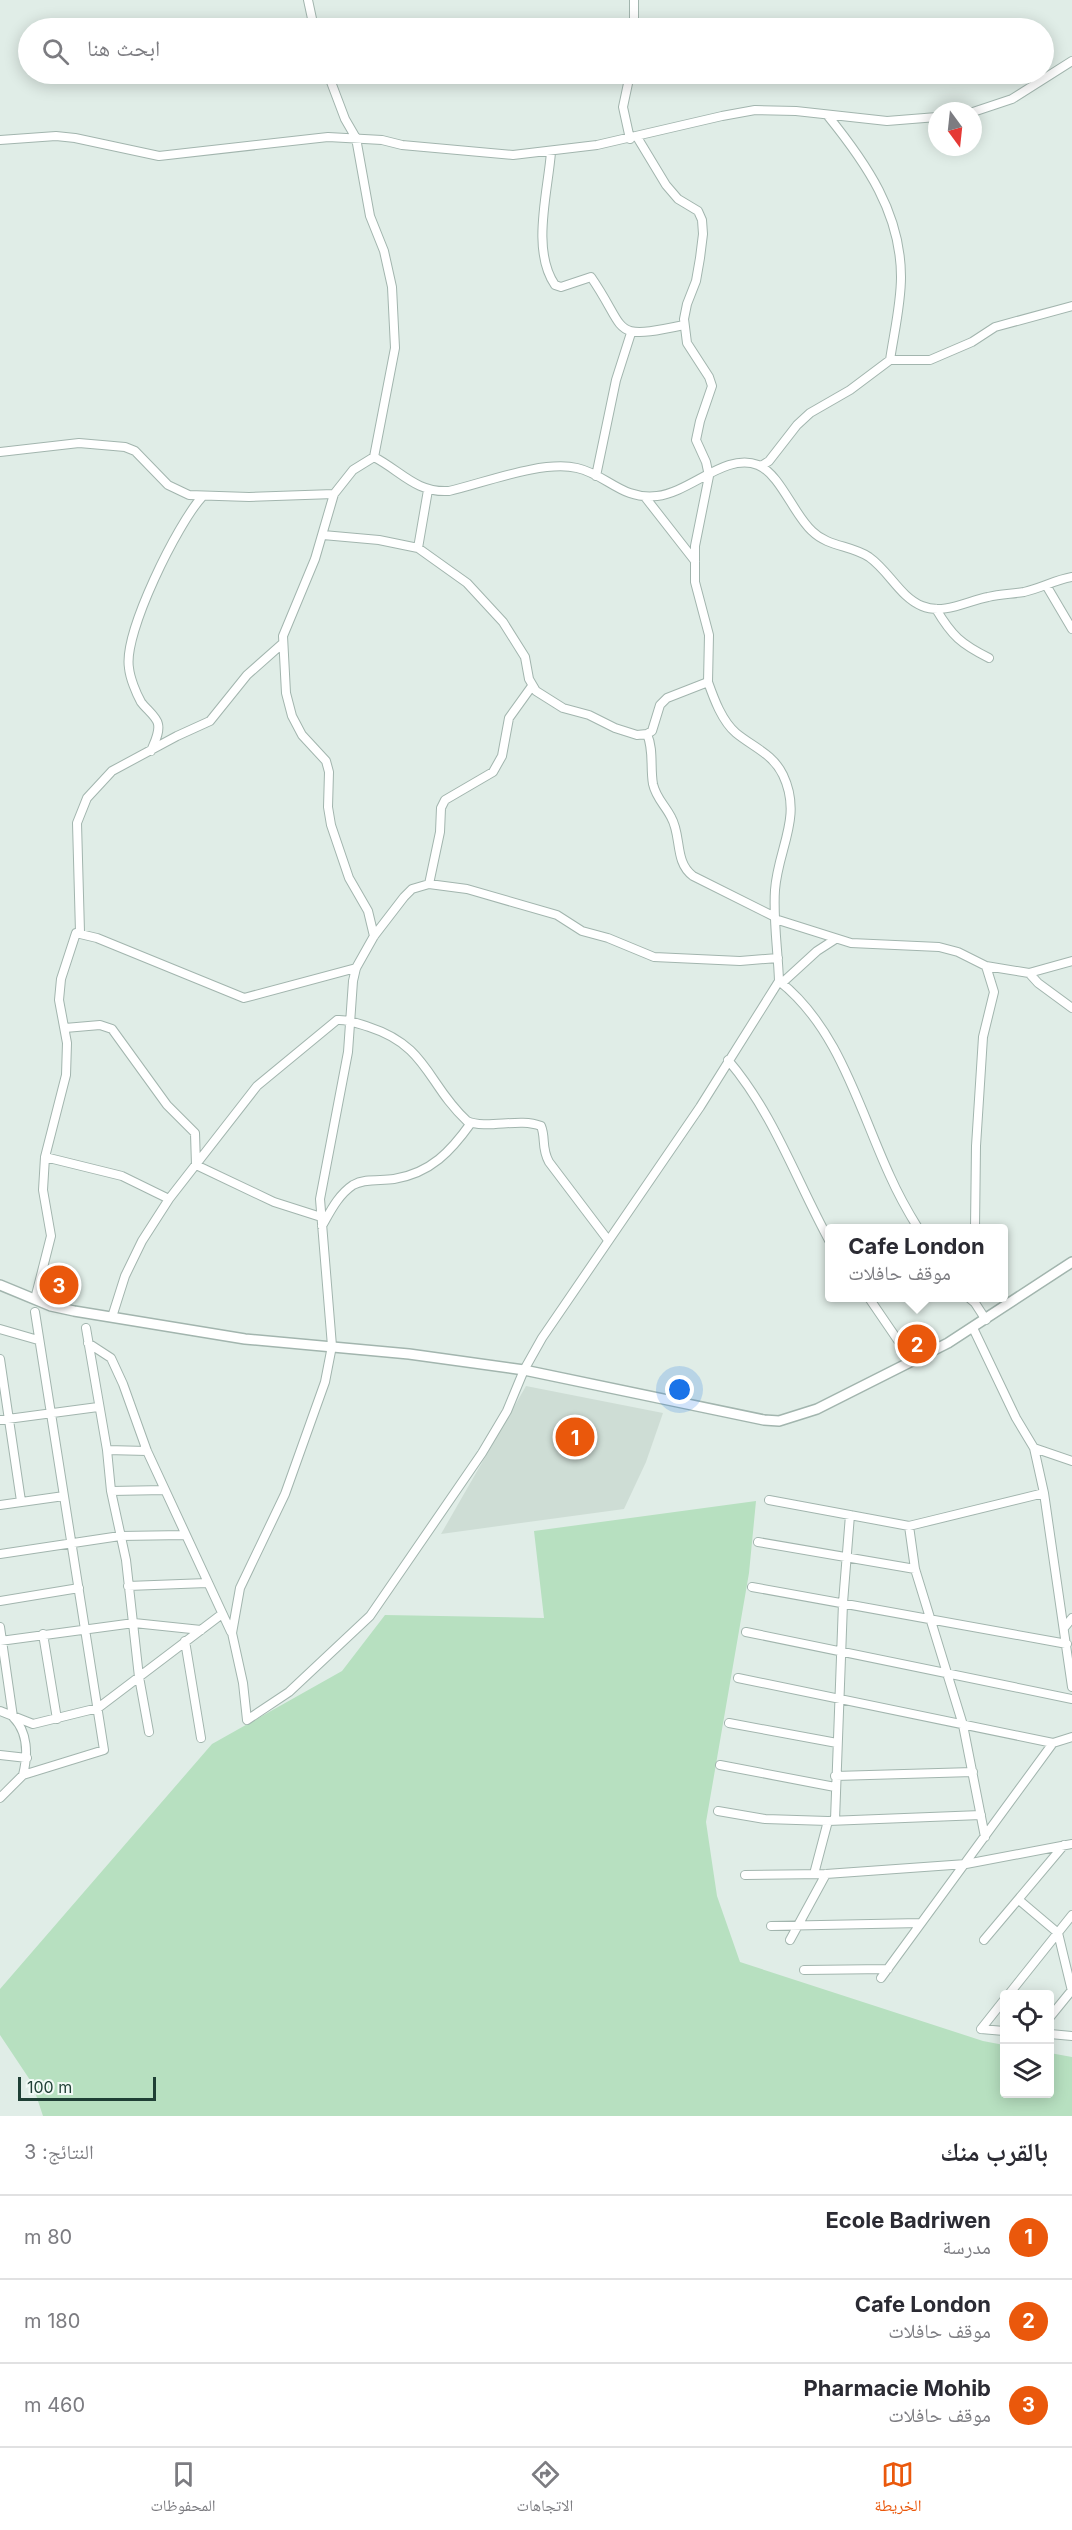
<!DOCTYPE html>
<html lang="ar">
<meta charset="utf-8">
<style>
:root{--surface:#fff;--page:#f2f2f3;--text:#2b2b33;--muted:#7c7c81;--line:#e1e1e2;--accent:#ea580c}
body{margin:0;font-family:Inter,"Noto Naskh Arabic",sans-serif;background:var(--page);color:var(--text);direction:rtl}
.controls{position:absolute;right:18px;bottom:18px;display:grid;overflow:hidden;border-radius:6px;box-shadow:0 3px 15px #0003}
.controls button{width:54px;height:54px;display:grid;place-items:center;padding:0;border:0;border-bottom:2px solid var(--line);background:var(--surface);color:var(--text);font:30px sans-serif}
.compass{position:absolute;left:928px;top:102px;width:54px;height:54px;border-radius:50%;background:var(--surface);box-shadow:0 3px 15px #0003;rotate:165deg}
.scale{position:absolute;left:18px;bottom:15px;width:138px;box-sizing:border-box;padding-left:6px;border:3px solid #1f3f35;border-top:0;font-size:16px;line-height:21px;white-space:nowrap;color:#1f3f35;-webkit-text-stroke:4px #f1f9f5;paint-order:stroke}
.you{position:absolute;left:680px;top:1390px;width:21px;height:21px;margin:-15px;border:4px solid #fff;border-radius:50%;background:#1a73e8;box-shadow:0 0 0 9px #1a73e833}
.badge{display:grid;place-items:center;width:39px;height:39px;border-radius:50%;background:var(--accent);color:#fff;font-size:20px;font-weight:700}
.pin{position:absolute;translate:-50% -50%;border:3px solid #fff;box-shadow:0 2px 6px #0006}
.popup{position:absolute;left:825px;top:1224px;width:183px;height:78px;box-sizing:border-box;display:grid;place-content:center;border-radius:6px;background:var(--surface);filter:drop-shadow(0 2px 4px #0005);font-size:20px;white-space:nowrap;color:var(--muted)}
.popup b{font-size:22px;color:var(--text)}
.popup::after{content:'';position:absolute;left:50%;top:100%;margin-left:-12px;border:12px solid transparent;border-top-color:var(--surface)}
.list{margin:0;padding:0;list-style:none}
h2{display:flex;justify-content:space-between;align-items:center;height:78px;margin:0;padding:0 24px;font-size:26px}
h2 small{font-size:20px;font-weight:400;color:var(--muted)}
.list li{display:grid;grid-template-columns:39px 1fr auto;gap:18px;align-items:center;box-sizing:border-box;height:84px;padding:0 24px;border-top:2px solid var(--line)}
.list b{display:block;font-size:22px;white-space:nowrap}
.list p{margin:0;font-size:20px;white-space:nowrap;color:var(--muted)}
.list em{font-size:20px;font-style:normal;color:var(--muted)}
.icon{flex:none;width:33px;height:33px;fill:none;stroke:currentColor;stroke-width:2;stroke-linecap:round;stroke-linejoin:round}
.map{position:relative;flex:none;width:1072px;height:2116px;overflow:hidden;direction:ltr}
.search{position:absolute;background:var(--surface);box-shadow:0 3px 15px #0003;left:18px;right:18px;top:18px;height:66px;display:flex;align-items:center;gap:15px;box-sizing:border-box;padding:0 21px;border-radius:33px;color:var(--muted);font-size:22px}
.sheet{height:330px;background:var(--surface)}
nav{display:flex;justify-content:space-around;align-items:center;box-sizing:border-box;height:84px;border-top:2px solid var(--line);background:var(--surface);font-size:16px;color:var(--muted)}
nav a{display:grid;justify-items:center;gap:3px}
nav .on{color:var(--accent)}
.map>svg:first-child{display:block}
.built{fill:#ceddd5}
.green{fill:#b7e0c0}
.lines{fill:none;stroke-linecap:round;stroke-linejoin:round}
.minor-casing{stroke:#a2b5ae;stroke-width:10}
.tertiary-casing{stroke:#a2b5ae;stroke-width:12}
.minor{stroke:#fff;stroke-width:8}
.tertiary{stroke:#fff;stroke-width:9}
</style>
<div class="map">
<svg width="1072" height="2116" viewBox="0 0 1072 2116">
<rect width="100%" height="100%" fill="#e0ede7"/>
<path class="built" d="M526 1386 663 1413 646 1462 624 1509 441 1534Z"/>
<path class="green" d="M756 1501 749 1573 706 1822 717 1896 740 1962 983 2041 1004 2045V2094H1050V2053L1072 2057V2116H43L32 2083 0 2035V1989L212 1744 342 1671 385 1615 544 1618 534 1531Z"/>
<g class="lines">
<defs>
<path id="minor" d="M308 0 314 28
M634 0V28
M328 74 345 119 356 138 370 216 384 251 392 287 395 348 374 457 353 470 334 494 315 559 283 636 286 693 292 716 302 735 326 761 329 772 328 807 331 825 349 878 368 911 374 936
M630 74 623 107 630 139
M973 112 1012 99 1072 61
M637 137 666 185 678 199 698 211 702 220 703 234 700 258 696 281 687 304 684 319 687 343 709 377 712 386 700 421 696 440 706 462 709 476 695 546V582L709 635 708 682
M0 140 56 136 75 138 159 156 328 137 382 140 402 145 513 155 597 145 722 116 755 110 796 111 887 121 937 117
M551 152C548 192 531 250 555 285L561 287 591 277C629 332 609 341 684 325
M890 360H930L972 342 995 327 1072 306
M0 452 79 443 125 447 135 451 168 485 189 495 249 497 334 494
M374 457C401 471 416 493 449 491 484 483 542 460 577 468 608 475 621 500 657 496 691 492 726 452 758 465 780 474 794 515 812 531 828 547 851 545 869 557 889 571 900 597 922 606 944 615 967 601 988 597 1000 594 1012 594 1024 592 1041 588 1055 580 1072 577
M761 466 769 461 797 425 810 413 850 390 890 360C894 333 901 304 901 277 901 213 866 163 828 116
M596 476 616 380 631 333
M645 497 695 561
M323 535 379 540 418 548 467 583 503 622 525 657 529 679 536 691 563 708 589 715 615 728 637 735 647 734 652 731 660 705 667 698 708 682C714 699 722 721 736 733 753 747 773 754 783 775 803 817 778 848 775 890 773 920 778 951 779 981L700 1107 542 1338 524 1370 507 1411 482 1453 370 1616 289 1692 247 1720 243 1683 232 1633 240 1588 285 1494 325 1382 332 1346 320 1199 348 1052 353 981 356 968 374 936 404 897 412 889 429 884 467 889 557 915 582 931 608 938 654 957 740 961 778 958
M418 548 428 490
M1046 585 1072 629
M936 609C952 636 961 644 989 658
M647 734C654 750 650 767 653 784 656 798 665 805 671 817 682 836 674 862 693 876L775 917
M151 751C154 743 160 733 158 724 157 717 146 709 141 702 136 693 130 678 129 668 123 633 178 523 202 497
M429 884 440 832 441 808 445 800 493 772 502 756 509 718 532 686
M775 919 851 943 939 947 958 952 986 966 1029 973 1038 983 1072 1008
M80 932 77 823 87 798 112 771 177 736 210 721 247 675 282 644
M1029 973 1072 961
M779 981C839 1028 859 1109 890 1176 898 1194 908 1212 918 1228
M782 983 817 951 834 940
M65 1028 100 1025 112 1029 167 1105 195 1133 196 1165 274 1202 321 1217
M728 1060C774 1114 796 1180 830 1242
M45 1157 122 1176 169 1199
M322 1226C330 1212 338 1195 353 1185 365 1178 381 1181 394 1179 431 1173 451 1151 471 1123
M975 1228 976 1146 983 1037 994 992 986 966
M869 1298 912 1361
M969 1298 975 1303V1298
M35 1299 51 1236 43 1190 45 1157 66 1075 67 1043 59 1000 61 979 76 933 97 938 244 998 356 968
M975 1303 986 1320
M112 1317 125 1276 142 1241 169 1199 257 1086 337 1020C348 1019 359 1024 369 1027 428 1046 427 1084 467 1121 487 1130 519 1117 541 1126 546 1138 541 1148 549 1162L608 1240
M86 1328 107 1450 111 1491 126 1560 139 1677 149 1732
M973 1328 1016 1418 1034 1448 1044 1493 1072 1687
M0 1329 38 1340
M88 1343 111 1358 123 1384 147 1451 231 1632
M0 1359 21 1501
M0 1420 98 1407
M1034 1448 1072 1461
M107 1450 147 1451
M111 1491 165 1490
M769 1500 909 1526 1044 1493
M0 1505 64 1496
M909 1526 915 1569 963 1725 985 1837
M758 1542 915 1569
M0 1554 120 1536 185 1535
M128 1586 207 1583
M752 1587 1067 1644
M0 1601 79 1588
M0 1627 13 1717C28 1732 28 1755 23 1775
M1064 1628 1072 1618
M746 1632 1072 1699
M43 1634 57 1719
M0 1641 134 1623 201 1630
M185 1641 201 1738
M738 1678 1053 1743
M0 1711 33 1724 98 1708 222 1614
M729 1723 837 1743
M0 1755 27 1758
M720 1765 835 1787
M835 1776 973 1772
M0 1798 23 1775 104 1750 35 1312
M718 1811 765 1819 828 1821 981 1815
M835 1820 843 1603 850 1515
M814 1874 828 1821
M745 1875 826 1874 966 1864 1072 1844
M1019 1900 1058 1933 1072 1991
M771 1926 921 1923
M790 1940 826 1874
M984 1940 1064 1845
M804 1970 888 1969
M881 1978 1053 1743 1072 1737
M1009 1994 1072 1915
M1050 2017 1072 1990
M981 2029 1004 2000
M981 2029 1004 2031
M1050 2034 1072 2036"/>
<path id="tertiary" d="M0 1285 51 1306 74 1311 245 1339 409 1354 524 1370 764 1420 779 1421 817 1409 948 1343 1072 1262"/>
</defs>
<use href="#minor" class="minor-casing"/>
<use href="#tertiary" class="tertiary-casing"/>
<use href="#minor" class="minor"/>
<use href="#tertiary" class="tertiary"/>
</g>
</svg>
<div class="controls">
<button><svg class="icon" aria-label="locate" viewBox="0 0 24 24"><circle cx="12" cy="12" r="6"/><path d="M12 2v4M12 18v4M2 12h4M18 12h4"/></svg></button>
<button><svg class="icon" aria-label="layers" viewBox="0 0 24 24"><path d="M12 4l9 5-9 5-9-5zM3 14l9 5 9-5"/></svg></button>
</div>
<svg class="compass" viewBox="-18 -18 36 36"><path d="M0-13l5 13h-10z" fill="#e53935"/><path d="M0 13l5-13h-10z" fill="#7c7c81"/></svg>
<div class="scale">100 m</div>
<div class="you"></div>
<div class="pin badge" style="left:575px;top:1437px">1</div>
<div class="pin badge" style="left:917px;top:1344px">2</div>
<div class="popup"><b>Cafe London</b>موقف حافلات</div>
<div class="pin badge" style="left:59px;top:1285px">3</div>
<div class="search"><svg class="icon" aria-label="search" viewBox="0 0 24 24"><circle cx="10" cy="10" r="6"/><path d="M15 15l6 6"/></svg>ابحث هنا</div>
</div>
<section class="sheet">
<h2>بالقرب منك<small>النتائج: 3</small></h2>
<ul class="list">
<li><span class="badge">1</span><div><b>Ecole Badriwen</b><p>مدرسة</p></div><em>80 m</em></li>
<li><span class="badge">2</span><div><b>Cafe London</b><p>موقف حافلات</p></div><em>180 m</em></li>
<li><span class="badge">3</span><div><b>Pharmacie Mohib</b><p>موقف حافلات</p></div><em>460 m</em></li>
</ul>
</section>
<nav>
<a class="on"><svg class="icon" aria-label="map" viewBox="0 0 24 24"><path d="M3 6l6-2 6 2 6-2v14l-6 2-6-2-6 2zM9 4v14M15 6v14"/></svg>الخريطة</a>
<a><svg class="icon" aria-label="directions" viewBox="0 0 24 24"><path d="M12 3l9 9-9 9-9-9zM9 14v-3h6M13 9l2 2-2 2"/></svg>الاتجاهات</a>
<a><svg class="icon" aria-label="saved" viewBox="0 0 24 24"><path d="M7 4h10v16l-5-4-5 4z"/></svg>المحفوظات</a>
</nav>
